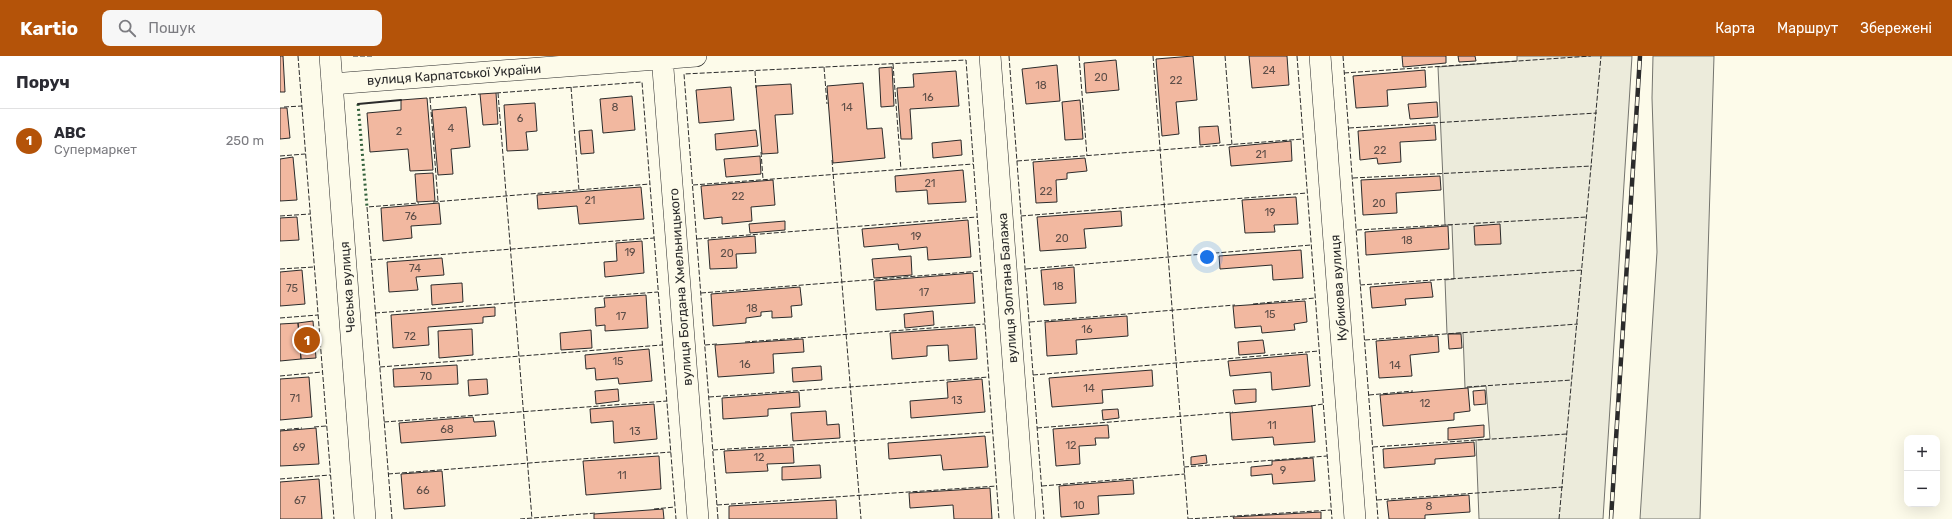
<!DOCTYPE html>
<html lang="uk">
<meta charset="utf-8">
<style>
:root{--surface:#fff;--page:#f7f7f7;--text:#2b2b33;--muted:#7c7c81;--line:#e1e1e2;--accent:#b45309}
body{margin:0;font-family:Rubik,sans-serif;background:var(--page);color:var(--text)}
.controls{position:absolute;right:12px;bottom:12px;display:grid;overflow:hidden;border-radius:8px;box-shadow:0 4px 16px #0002}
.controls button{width:36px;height:36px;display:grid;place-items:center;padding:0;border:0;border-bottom:1px solid var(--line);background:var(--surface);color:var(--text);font:20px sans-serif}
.you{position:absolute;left:927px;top:201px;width:14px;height:14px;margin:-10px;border:3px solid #fff;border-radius:50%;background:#1a73e8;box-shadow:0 0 0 6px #1a73e833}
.badge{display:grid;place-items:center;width:26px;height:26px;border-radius:50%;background:var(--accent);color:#fff;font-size:13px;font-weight:700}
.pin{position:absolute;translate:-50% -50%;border:2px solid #fff;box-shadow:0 1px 4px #0006}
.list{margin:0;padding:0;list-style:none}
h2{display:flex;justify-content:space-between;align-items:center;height:52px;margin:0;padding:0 16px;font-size:17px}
h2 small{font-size:13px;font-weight:400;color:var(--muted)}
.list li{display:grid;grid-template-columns:26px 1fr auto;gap:12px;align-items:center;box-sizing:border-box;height:64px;padding:0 16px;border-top:1px solid var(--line)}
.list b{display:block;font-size:15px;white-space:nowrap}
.list p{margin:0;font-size:13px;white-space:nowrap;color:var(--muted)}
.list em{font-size:13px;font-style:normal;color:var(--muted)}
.icon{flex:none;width:22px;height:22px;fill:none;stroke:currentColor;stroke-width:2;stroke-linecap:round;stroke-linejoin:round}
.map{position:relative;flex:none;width:1672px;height:463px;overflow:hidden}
header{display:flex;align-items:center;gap:24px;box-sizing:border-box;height:56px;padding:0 20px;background:var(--accent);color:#fff}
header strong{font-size:19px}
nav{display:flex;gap:22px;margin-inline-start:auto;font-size:14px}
.search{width:280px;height:36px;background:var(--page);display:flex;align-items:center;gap:10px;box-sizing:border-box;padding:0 14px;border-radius:8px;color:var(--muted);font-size:15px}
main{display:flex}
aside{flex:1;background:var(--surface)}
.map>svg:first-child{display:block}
.green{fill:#ecebdb;stroke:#74746e}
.building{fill:#f2b8a0;stroke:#2b2b2b}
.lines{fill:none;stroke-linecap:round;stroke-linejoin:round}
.minor-casing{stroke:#2b2b2b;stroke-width:22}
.minor{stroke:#fdfbea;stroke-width:21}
.rail-casing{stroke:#2b2b2b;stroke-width:4.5}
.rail{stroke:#fdfbea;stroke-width:3;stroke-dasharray:9;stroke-linecap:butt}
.hedge{stroke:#34623c;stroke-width:3;stroke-dasharray:2 3;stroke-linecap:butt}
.fence{stroke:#2b2b2b;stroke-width:1;stroke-dasharray:5 2;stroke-linecap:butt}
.wall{stroke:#2b2b2b;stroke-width:2}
.labels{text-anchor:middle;stroke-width:3;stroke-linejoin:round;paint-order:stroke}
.number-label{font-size:11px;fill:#5d4e48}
.street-label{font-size:13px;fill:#2b2b2b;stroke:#fdfbea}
</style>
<header>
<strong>Kartio</strong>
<div class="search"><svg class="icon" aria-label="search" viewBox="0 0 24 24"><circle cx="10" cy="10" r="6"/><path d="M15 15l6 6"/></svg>Пошук</div>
<nav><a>Карта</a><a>Маршрут</a><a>Збережені</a></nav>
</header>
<main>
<aside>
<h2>Поруч<small></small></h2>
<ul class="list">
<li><span class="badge">1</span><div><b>ABC</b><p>Супермаркет</p></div><em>250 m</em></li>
</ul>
</aside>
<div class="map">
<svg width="1672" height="463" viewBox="0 0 1672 463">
<rect width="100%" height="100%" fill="#fdfbea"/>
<path class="green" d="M1237 0H1352L1323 463H1199L1196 384 1210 383 1206 330 1185 332 1183 277 1167 278 1165 224 1174 223 1172 169H1165L1158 11 1237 5Z
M1373 0H1434L1420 463H1360L1377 196 1372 42Z"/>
<path class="building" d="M0 0H3L5 36H0Z
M913 0 917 44 896 46 899 78 882 80 876 3Z
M969 0H1007L1009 29 972 32Z
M1122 0H1166V7L1123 11Z
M1178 0H1195L1196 5 1179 6Z
M836 4 839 34 806 37 804 7Z
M777 9 780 45 746 48 742 13Z
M612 11 614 50 601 51 599 12Z
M1145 14 1146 31 1107 34 1108 50 1076 52 1073 20Z
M676 15 679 50 630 53 632 83H621L617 32 634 31 633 18Z
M583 27 587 73 602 72 605 102 553 107 547 30Z
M511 28 513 58 495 59 498 97 482 98 476 30Z
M451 31 454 64 419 67 416 34Z
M216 37 218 68 203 69 200 38Z
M352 40 355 74 323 77 320 43Z
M147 42 153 114 130 115 128 93 90 96 87 57 121 54V44Z
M800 44 803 83 785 84 782 46Z
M1157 46 1158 61 1130 63 1128 48Z
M255 47 257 75 246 76 248 94 227 95 224 49Z
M186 51 190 91 171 93 173 118 158 119 152 54Z
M0 52H7L10 82 0 83Z
M1155 69 1156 84 1120 86 1121 106 1098 108 1097 102 1080 104 1078 75Z
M938 70 940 87 920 89 919 71Z
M312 74 314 97 301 98 299 75Z
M476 74 478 90 436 94 435 78Z
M681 84 682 99 653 102 652 87Z
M1011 85 1012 105 951 110 949 91Z
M480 100 481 118 446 121 444 103Z
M13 101 17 144 0 145V103Z
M805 102 807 115 787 117V123L776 124 777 146 756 147 753 106Z
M683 114 686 146 648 148 647 134 616 136 615 120Z
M153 117 155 145 137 146 135 118Z
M1160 120 1161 134 1116 137 1117 157 1083 159 1081 124Z
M493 124 495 149 471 151 472 165 442 168V161L424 163 421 130Z
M361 131 364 163 299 168 297 150 258 153 257 139Z
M1016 141 1018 168 994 169 995 176 965 177 962 144Z
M159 147 161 168 131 170 132 182 103 185 101 152Z
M841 155 842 170 804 173 806 192 760 195 757 161Z
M17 161 19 184 0 185V162Z
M688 164 691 201 648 204 647 191 619 194 618 188 584 191 582 173Z
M505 165V174L470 177 469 168Z
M1220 168 1221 188 1195 189 1194 170Z
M1168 170 1169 193 1086 199 1085 176Z
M475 180 476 197 456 198 457 212 430 213 428 184Z
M362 185 364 217 325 221 324 206 337 205 336 187Z
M1021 194 1023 222 993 224 992 209 940 213 939 200Z
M631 200 632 219 594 222 592 203Z
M162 202 164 219 136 221 138 234 109 236 107 206Z
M794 211 796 247 764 249 761 214Z
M22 214 25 248 0 250V216Z
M693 217 695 247 596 254 594 225Z
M1151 226 1153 241 1125 243 1126 249 1092 252 1090 231Z
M182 227 183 246 152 249 151 229Z
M520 231 522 249 511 250 512 261 492 262V255L481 256V260L466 262V267L433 270 431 238Z
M366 239 368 272 325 275V269L316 270 315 252 325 251 324 242Z
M1025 245 1027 266 1014 268 1015 274 982 277 981 270 955 272 953 250Z
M215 251V260L203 261V267L148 271 149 289 113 292 111 259Z
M653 255 654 269 625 272 624 258Z
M847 260 848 280 796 284 797 298 767 300 765 266Z
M33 265 36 302 21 303 18 267Z
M18 267 21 303 0 305V268Z
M695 271 697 303 669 305 668 289 647 290V300L612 303 610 277Z
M192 273 193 299 159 302 158 275Z
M311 274 312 292 281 294 280 277Z
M1168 278H1181L1182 292 1169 293Z
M1158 280 1159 296 1130 299 1132 320 1099 322 1096 285Z
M523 283 524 296 493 298 494 317 438 321 435 289Z
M983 284 985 297 959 299 958 286Z
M369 293 372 325 339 328 338 322 316 324 315 312 306 313 305 299Z
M1027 298 1030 330 992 334 991 316 950 320 948 305Z
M177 309 178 328 114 331 113 313Z
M541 310 542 324 513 326 512 312Z
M872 314 873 330 822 334 823 347 772 351 769 322Z
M29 321 32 361 0 364V323Z
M207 323 208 338 189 340 188 324Z
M702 323 705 356 631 362 630 345 668 342 667 326Z
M1188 332 1190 355 1174 357V364L1103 370 1100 339Z
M338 333 339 345 316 348 315 335Z
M976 333V346L955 348 953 334Z
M1205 334 1206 348 1194 349 1193 335Z
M519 336 520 351 488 353V360L443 363 442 342Z
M374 348 377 383 334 387 333 365 311 367 310 353Z
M1032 350 1035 386 994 389 993 381 952 384 950 357Z
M838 353 839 362 823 364 822 354Z
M546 355 547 369 559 368 560 382 513 385 511 357Z
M193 361 194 366 214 365 216 380 121 387 119 367Z
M828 369 829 382H815L816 389 799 390 800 408 776 410 773 373Z
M1204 369V381L1168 384V372Z
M36 372 39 408 0 410V375Z
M705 380 708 411 663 414 661 399 609 403 608 387Z
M1194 386 1195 400 1155 403V408L1104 412 1103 393Z
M513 391 514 407 487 408 488 415 446 417 444 395Z
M926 399 927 407 911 409V401Z
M379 400 381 433 306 439 303 405Z
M1033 402 1035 425 993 428 992 418 971 420V411L992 409V405Z
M540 409 541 422 502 424V411Z
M162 415 165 450 124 453 121 418Z
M39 423 42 463H0V426Z
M853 424 854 438 818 440 819 458 781 461 779 430Z
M710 432 712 463H674L673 449 630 452 629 437Z
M1189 439 1190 456 1145 459V463H1109L1107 445Z
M556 444 557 463H449V450Z
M383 453 384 463H314V458Z
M1041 456V463H954L953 461Z"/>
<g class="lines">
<defs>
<path id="minor" d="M50 0 85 463
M382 0 418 463
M710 0 745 463
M1040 0 1075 463
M52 28 416 0"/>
</defs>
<use href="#minor" class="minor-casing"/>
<use href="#minor" class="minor"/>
<defs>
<path id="rail" d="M1331 463 1360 0"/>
</defs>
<use href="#rail" class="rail-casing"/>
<use href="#rail" class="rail"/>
<path class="hedge" d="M78 48 87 151"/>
<path class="fence" d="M18 0 54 463
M73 0H93
M729 0 764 463
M799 0 807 100
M873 0 908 463
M945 0 952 89
M1017 0 1052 463
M1063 0 1098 463
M613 8 621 114
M544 11 547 48
M475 15 476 32
M1064 17 1311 0
M291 31 299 134
M216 37 362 26 396 463
M218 37 252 463
M149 42 200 38
M150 42 158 145
M4 51 22 50
M1069 72 1317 57
M481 96 483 123
M0 100 25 98
M552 104 581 463
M737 105 1023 83
M1073 122 1312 110
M413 129 693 108
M153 146 370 128
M0 160 30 158
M741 160 1027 137
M1077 174 1307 161
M417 183 697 161
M91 204 374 182
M0 213 34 211
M746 213 1031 189
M1080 229 1303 214
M421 237 701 215
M973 248 1035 242
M95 257 378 236
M0 262 38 259
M750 266 955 249
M1085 284 1298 268
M465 286 705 268
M425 289 437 288
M100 311 382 289
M753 319 1039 295
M0 320 42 316
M1187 331 1292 324
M1089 339 1133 335
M429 341 709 321
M1031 350 1043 348
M104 366 387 345
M34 371 46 370
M757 372 953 356
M0 374 22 372
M1093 391 1287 378
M433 394 713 376
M904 411 1047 400
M108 418 391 396
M0 423 50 419
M762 430 905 418
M1097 444 1283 431
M437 449 717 430
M374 453 395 451
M112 463 87 151 139 147
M240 463 316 457
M438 463 404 18 686 4 719 463
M908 463 1051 454
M1279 463 1321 0"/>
<path class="wall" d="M78 48 121 44"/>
</g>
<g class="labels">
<g class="number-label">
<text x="989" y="18">24</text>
<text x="821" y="25">20</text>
<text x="896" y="28">22</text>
<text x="761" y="33">18</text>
<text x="648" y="45">16</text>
<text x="335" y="55">8</text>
<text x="567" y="55">14</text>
<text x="240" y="66">6</text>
<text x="171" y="76">4</text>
<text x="119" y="79">2</text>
<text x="1100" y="98">22</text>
<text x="981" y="102">21</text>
<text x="650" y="131">21</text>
<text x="766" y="139">22</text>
<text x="458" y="144">22</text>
<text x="310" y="148">21</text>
<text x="1099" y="151">20</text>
<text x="990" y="160">19</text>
<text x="131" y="164">76</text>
<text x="636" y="184">19</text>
<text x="782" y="186">20</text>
<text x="1127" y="188">18</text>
<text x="350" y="200">19</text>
<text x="447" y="201">20</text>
<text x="135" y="216">74</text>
<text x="778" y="234">18</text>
<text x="12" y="236">75</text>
<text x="644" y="240">17</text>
<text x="472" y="256">18</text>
<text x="990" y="262">15</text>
<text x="341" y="264">17</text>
<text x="807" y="277">16</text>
<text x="130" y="284">72</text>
<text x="338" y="309">15</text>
<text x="465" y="312">16</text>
<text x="1115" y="313">14</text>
<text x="146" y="324">70</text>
<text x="809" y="336">14</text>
<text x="15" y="346">71</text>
<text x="677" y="348">13</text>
<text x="1145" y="351">12</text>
<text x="992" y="373">11</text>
<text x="167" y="377">68</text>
<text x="355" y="379">13</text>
<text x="791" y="393">12</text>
<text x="19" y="395">69</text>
<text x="479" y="405">12</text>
<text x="1003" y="418">9</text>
<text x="342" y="423">11</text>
<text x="143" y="438">66</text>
<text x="20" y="448">67</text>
<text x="799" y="453">10</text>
<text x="1149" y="454">8</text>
</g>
<g class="street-label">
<text transform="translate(174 18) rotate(-4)" y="5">вулиця Карпатської України</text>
<text transform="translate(67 231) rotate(-94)" y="5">Чеська вулиця</text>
<text transform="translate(400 231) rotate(-94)" y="5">вулиця Богдана Хмельницького</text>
<text transform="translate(727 232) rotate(-94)" y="5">вулиця Золтана Балажа</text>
<text transform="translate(1058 232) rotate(-94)" y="5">Кубикова вулиця</text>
</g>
</g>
</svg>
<div class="controls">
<button>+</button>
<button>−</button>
</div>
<div class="you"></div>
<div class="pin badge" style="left:27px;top:284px">1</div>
</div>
</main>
